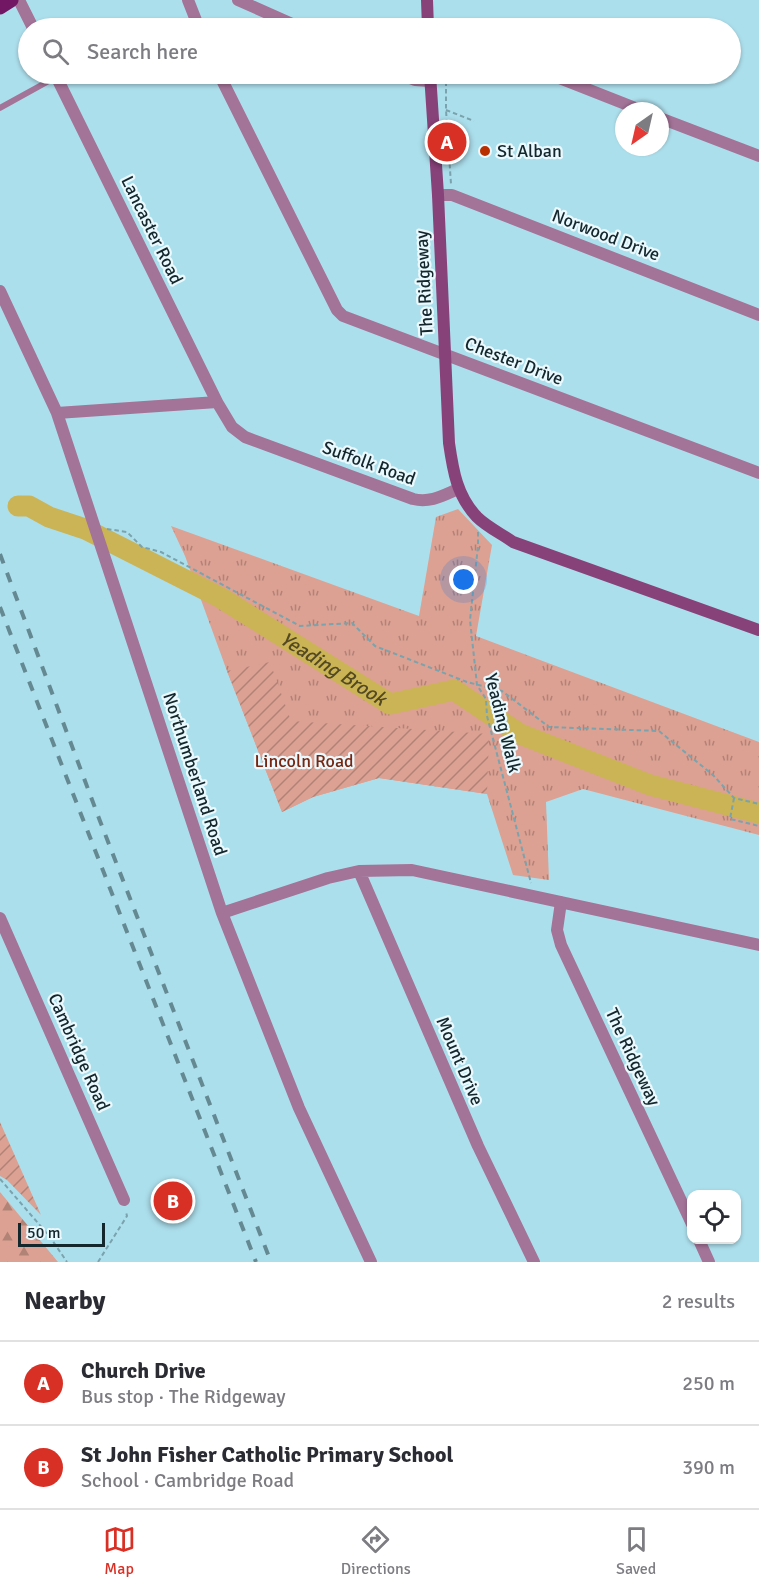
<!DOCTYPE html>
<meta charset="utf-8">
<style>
:root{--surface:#fff;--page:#f7f7f7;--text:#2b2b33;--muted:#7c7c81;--line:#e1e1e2;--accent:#d93025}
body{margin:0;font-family:Signika,sans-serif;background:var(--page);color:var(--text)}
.controls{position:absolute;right:18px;bottom:18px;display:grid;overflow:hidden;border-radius:12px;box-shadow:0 2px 4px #0004}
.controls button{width:54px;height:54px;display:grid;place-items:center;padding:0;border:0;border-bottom:2px solid var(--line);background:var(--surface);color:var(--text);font:30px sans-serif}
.compass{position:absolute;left:615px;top:102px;width:54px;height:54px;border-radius:50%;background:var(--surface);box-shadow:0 2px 4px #0004;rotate:214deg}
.scale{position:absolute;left:18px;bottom:15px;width:87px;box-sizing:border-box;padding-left:6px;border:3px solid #13272c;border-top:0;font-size:16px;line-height:21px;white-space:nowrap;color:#13272c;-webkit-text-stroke:4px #eaf9fd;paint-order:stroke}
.you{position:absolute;left:464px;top:580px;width:21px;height:21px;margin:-15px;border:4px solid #fff;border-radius:50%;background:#1a73e8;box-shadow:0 0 0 9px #1a73e833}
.badge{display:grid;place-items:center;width:39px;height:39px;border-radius:50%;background:var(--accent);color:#fff;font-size:20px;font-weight:700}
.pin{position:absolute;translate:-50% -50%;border:3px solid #fff;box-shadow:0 2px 6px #0006}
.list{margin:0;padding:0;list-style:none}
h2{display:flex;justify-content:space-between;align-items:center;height:78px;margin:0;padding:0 24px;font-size:26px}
h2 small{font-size:20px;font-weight:400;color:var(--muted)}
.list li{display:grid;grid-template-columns:39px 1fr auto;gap:18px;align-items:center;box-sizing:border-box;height:84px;padding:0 24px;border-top:2px solid var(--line)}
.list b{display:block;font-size:22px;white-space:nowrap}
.list p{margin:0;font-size:20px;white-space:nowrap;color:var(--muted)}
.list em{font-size:20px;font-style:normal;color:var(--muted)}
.icon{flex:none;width:33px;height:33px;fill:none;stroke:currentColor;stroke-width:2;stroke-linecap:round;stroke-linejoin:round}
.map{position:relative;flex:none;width:759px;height:1262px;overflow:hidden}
.search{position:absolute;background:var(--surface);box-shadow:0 2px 4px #0004;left:18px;right:18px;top:18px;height:66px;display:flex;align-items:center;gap:15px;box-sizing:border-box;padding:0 21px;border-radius:33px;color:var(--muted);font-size:22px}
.sheet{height:246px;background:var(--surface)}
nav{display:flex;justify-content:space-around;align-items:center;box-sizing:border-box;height:84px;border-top:2px solid var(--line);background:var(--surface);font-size:16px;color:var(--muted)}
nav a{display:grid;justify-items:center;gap:3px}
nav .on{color:var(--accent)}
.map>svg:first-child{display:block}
.grass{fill:url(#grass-tufts)}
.forest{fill:url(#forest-firs)}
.garden{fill:url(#garden-furrows)}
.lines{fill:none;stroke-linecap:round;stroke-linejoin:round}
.river{stroke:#cbb456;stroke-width:21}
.path{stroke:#7aa3ad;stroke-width:2;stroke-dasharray:4.5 3;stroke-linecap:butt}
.lane{stroke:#a47398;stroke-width:6}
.street{stroke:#a47398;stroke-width:12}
.secondary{stroke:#88427a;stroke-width:12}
.primary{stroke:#721764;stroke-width:15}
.rail{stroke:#658992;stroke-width:4;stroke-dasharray:10 10;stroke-linecap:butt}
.poi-dot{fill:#b92f00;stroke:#eaf9fd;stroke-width:2}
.labels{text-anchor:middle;stroke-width:4.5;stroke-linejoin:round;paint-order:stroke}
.poi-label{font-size:18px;fill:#13272c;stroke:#eaf9fd;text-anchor:start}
.street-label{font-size:18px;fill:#13272c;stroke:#eaf9fd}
.park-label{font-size:18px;fill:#772611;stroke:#eaf9fd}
.water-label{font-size:20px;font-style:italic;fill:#544a22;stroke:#eaf9fd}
</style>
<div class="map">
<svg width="759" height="1262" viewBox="0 0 759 1262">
<defs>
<pattern id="grass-tufts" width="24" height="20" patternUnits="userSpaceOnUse" patternTransform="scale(1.5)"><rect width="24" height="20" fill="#dca192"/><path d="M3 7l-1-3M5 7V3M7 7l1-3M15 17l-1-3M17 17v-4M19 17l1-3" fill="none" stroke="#b18377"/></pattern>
<pattern id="forest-firs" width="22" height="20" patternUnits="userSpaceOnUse" patternTransform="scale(1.5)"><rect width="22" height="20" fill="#dca192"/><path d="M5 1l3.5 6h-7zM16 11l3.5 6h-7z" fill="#b18377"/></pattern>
<pattern id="garden-furrows" width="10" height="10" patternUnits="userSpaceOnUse" patternTransform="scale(1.5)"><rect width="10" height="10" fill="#dca192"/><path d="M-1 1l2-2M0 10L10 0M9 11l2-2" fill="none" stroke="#b18377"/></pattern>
</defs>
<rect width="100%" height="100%" fill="#acdfec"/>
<path class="grass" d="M458 509 492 545 476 636 759 742V835L583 789 546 802 549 880 513 875 487 794 379 778 313 797 282 812 227 671 185 556 171 526 419 616 436 517Z"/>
<path class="forest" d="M0 1192 58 1262H0Z"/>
<path class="garden" d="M270 662 291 721 489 734 487 794 379 778 313 797 282 812 227 671Z
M0 1122 41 1215 7 1180 0 1176Z"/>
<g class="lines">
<path class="river" id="s1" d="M18 506H29L49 517 85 529 221 598 390 704 454 690 520 734 650 785 759 813"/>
<path class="path" d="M446 74V110L451 184
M446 110 474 121
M107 529 127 532 142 547 161 552 300 626 352 623 375 646 467 682 502 691 549 727 659 731 713 775 734 798 759 804
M478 532V546L470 620 477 685 486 699 487 716 531 883
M734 798 730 819 759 826
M0 1179 50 1237 67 1262
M98 1262 127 1216 126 1212"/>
<path class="lane" d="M0 108 56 77"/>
<path class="street" d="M19 0 33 28
M188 0 199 28
M238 0 301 28
M55 74 217 402
M219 74 337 310 343 316 759 473
M400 74 415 80 430 81
M549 74 643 111
M660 118 759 156
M438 195H452L759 315
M0 291 57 413 222 913 299 1108 371 1262
M57 413 217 402 232 427 245 437 413 499C430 503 442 496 458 489
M359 871 478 1146 534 1262
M561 902 557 930 561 945 692 1224
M222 913 328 878 359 871 412 870 759 945
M0 918 124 1200
M699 1240 709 1262"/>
<path class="secondary" d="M427 0 428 28
M430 74 438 195 449 443C453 471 457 496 477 517 487 527 502 534 513 542L759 630"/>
<path class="primary" d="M0 7 11 0"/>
<path class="rail" d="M0 554 100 821 271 1262
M0 607 256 1262"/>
</g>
<circle class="poi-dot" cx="485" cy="151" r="6"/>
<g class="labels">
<g class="poi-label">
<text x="497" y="157">St Alban</text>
</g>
<g class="street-label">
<text transform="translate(152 230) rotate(64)" y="6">Lancaster Road</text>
<text transform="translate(606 235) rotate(21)" y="6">Norwood Drive</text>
<text transform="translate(424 283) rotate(-93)" y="6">The Ridgeway</text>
<text transform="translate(514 361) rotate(21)" y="6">Chester Drive</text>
<text transform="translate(369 463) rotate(20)" y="6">Suffolk Road</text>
<text transform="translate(503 723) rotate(76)" y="6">Yeading Walk</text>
<text transform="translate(195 774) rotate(72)" y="6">Northumberland Road</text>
<text transform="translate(79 1052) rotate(66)" y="6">Cambridge Road</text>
<text transform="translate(633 1057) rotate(65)" y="6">The Ridgeway</text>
<text transform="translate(460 1061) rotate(67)" y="6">Mount Drive</text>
</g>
<g class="park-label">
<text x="304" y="767">Lincoln Road</text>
</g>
<g class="water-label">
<text dy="7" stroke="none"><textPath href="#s1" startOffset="357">Yeading Brook</textPath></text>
</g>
</g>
</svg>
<div class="controls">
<button><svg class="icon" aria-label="locate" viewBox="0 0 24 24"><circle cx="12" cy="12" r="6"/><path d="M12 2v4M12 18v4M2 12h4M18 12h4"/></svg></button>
</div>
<svg class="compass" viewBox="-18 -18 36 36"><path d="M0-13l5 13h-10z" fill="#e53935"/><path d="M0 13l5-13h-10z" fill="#7c7c81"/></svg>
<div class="scale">50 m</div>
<div class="you"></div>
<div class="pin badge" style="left:447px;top:142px">A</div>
<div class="pin badge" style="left:173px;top:1201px">B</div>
<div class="search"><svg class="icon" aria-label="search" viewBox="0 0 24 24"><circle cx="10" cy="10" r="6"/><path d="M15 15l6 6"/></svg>Search here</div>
</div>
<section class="sheet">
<h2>Nearby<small>2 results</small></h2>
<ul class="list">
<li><span class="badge">A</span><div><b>Church Drive</b><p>Bus stop · The Ridgeway</p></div><em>250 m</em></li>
<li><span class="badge">B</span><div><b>St John Fisher Catholic Primary School</b><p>School · Cambridge Road</p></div><em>390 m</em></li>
</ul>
</section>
<nav>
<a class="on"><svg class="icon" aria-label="map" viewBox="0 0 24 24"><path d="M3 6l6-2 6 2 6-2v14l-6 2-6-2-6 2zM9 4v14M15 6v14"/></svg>Map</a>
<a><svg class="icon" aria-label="directions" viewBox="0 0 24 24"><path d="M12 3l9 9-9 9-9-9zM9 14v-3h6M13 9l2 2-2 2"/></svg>Directions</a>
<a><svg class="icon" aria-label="saved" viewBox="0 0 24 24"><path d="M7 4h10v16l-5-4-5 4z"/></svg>Saved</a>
</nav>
